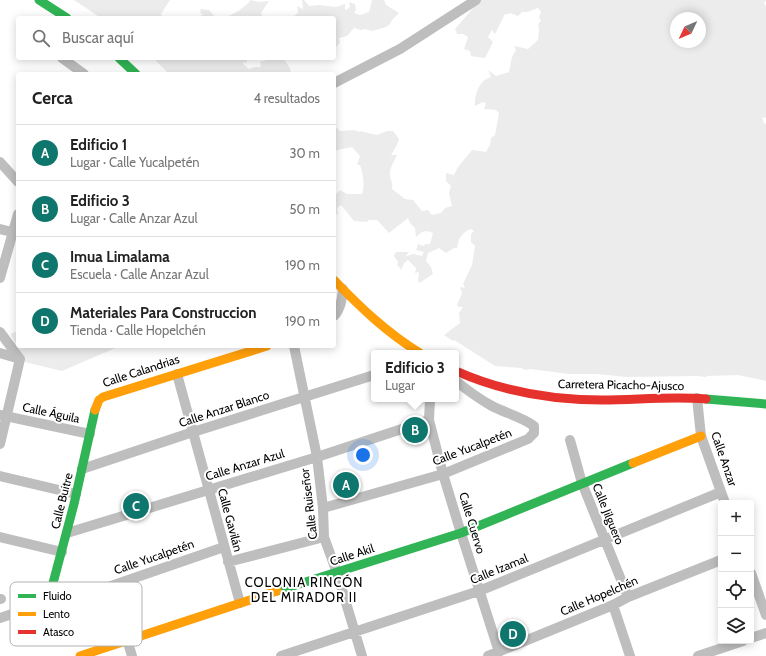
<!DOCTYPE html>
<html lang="es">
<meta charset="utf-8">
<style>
:root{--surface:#fff;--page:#f2f2f2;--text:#222;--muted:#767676;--line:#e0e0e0;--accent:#0f766e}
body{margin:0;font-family:Cabin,sans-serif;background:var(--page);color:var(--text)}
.controls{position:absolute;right:12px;bottom:12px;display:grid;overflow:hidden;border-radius:4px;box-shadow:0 2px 10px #0003}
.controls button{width:36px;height:36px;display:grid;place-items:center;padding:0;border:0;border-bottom:1px solid var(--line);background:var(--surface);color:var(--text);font:20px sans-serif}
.compass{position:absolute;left:670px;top:12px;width:36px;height:36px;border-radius:50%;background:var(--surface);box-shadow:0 2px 10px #0003;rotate:226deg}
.you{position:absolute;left:363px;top:455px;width:14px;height:14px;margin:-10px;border:3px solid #fff;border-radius:50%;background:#1a73e8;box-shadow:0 0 0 6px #1a73e833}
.badge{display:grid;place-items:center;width:26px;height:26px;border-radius:50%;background:var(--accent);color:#fff;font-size:13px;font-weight:700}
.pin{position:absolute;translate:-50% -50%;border:2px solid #fff;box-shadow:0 1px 4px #0006}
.popup{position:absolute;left:371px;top:350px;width:88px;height:52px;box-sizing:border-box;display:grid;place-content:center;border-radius:4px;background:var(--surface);filter:drop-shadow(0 1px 3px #0005);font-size:13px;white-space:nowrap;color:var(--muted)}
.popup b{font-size:15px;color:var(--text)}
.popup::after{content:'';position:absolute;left:50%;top:100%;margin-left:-8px;border:8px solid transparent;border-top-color:var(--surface)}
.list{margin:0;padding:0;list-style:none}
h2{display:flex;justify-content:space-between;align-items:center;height:52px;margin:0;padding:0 16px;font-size:17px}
h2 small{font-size:13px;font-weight:400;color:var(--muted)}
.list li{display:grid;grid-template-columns:26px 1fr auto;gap:12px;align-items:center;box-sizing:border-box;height:56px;padding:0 16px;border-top:1px solid var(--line)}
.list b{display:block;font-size:15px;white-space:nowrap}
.list p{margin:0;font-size:13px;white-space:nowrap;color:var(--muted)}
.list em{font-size:13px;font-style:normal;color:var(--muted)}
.icon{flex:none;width:22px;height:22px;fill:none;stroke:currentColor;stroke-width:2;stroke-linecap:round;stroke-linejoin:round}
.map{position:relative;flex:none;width:766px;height:656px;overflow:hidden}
.search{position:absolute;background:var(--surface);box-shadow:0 2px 10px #0003;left:16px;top:16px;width:320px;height:44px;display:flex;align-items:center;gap:10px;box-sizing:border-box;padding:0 14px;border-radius:4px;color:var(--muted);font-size:15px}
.panel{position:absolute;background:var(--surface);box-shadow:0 2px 10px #0003;left:16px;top:72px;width:320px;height:276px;border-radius:4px}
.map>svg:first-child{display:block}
.green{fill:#ececec;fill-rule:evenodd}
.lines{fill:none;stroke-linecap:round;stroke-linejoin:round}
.street{stroke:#bebebe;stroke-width:10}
.fast{stroke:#30b455;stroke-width:9}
.slow{stroke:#ff9f0a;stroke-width:9}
.jam{stroke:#e5322d;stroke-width:9}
.labels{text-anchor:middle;stroke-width:4;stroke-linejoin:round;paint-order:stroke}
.street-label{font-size:12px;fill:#000;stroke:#fff}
.neighbourhood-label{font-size:13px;letter-spacing:1px;fill:#000;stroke:#fff}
.key{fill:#fff;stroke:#b2b2b2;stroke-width:1}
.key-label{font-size:11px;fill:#000}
</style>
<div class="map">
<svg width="766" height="656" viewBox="0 0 766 656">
<rect width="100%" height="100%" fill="#fff"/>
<path class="green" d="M74 0H170L161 14 163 18H101Z
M251 0 258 2 269 1 261 13 262 16 259 18H224C234 14 243 9 251 0Z
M302 0H304L309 6 319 5 336 7 345 4V9L346 10 350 7 349 2 355 4 356 10 354 13 360 15 369 12 372 0H384L386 5 399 13 392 20 390 24 386 27 372 31 365 29 361 30 354 28 347 36 339 38 340 42 334 50V18H291L298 13 297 6 303 9Z
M480 0H766L764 3 766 6V118L762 117 764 123 766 124V381L738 375 707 376 706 377 697 376 627 377 597 374H569L530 369 526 370 521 368 495 366 454 340 453 341 444 335 460 323 459 313 463 307H459L457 305 462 293 460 287 465 288 463 284 472 265 475 246 471 242V234L474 231 471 229C462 232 458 239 457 248H454L446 253 439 248 428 253 426 261 431 267 433 274 424 280 420 283 418 281 419 272 415 273 416 268 408 260 403 264 404 265 402 267V270L397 265 398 262 394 256 396 252H409L406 256H407L413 254 422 256 424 252 416 250 418 244 423 246 426 244H430L433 233C425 230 422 231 416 237L415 228 410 223 408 218 389 233 377 220H369L367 222 354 221 341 205 337 208 338 215 334 212V196L340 190 347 194H362C365 186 363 173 360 165H357L360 156 352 147 337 150 334 154V133L336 127 340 131 355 130 359 132 360 131 377 135 387 131H393L399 139 397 145 391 155H397C394 161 389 169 390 176 391 182 393 182 392 189L405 199 413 200 422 211 428 210 432 215 441 213 445 208 452 206 449 193 451 186 446 181V173L454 175 458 167 472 150 486 152 490 145 491 138 495 135 499 113 496 110 484 109 486 103 483 102 475 106C474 95 479 80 491 77L488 70 496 76 509 72 512 57 516 50 514 46 528 49 538 40C538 34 540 29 538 24L541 21 539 17 541 12 538 8 527 12H522L518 16 510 13 509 14H505L495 34 492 30 488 37 493 42 485 58 471 56 470 51 464 49 468 37 463 34H457L455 29ZM676 18H700V42H676Z
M201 9 209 10 216 18H194L203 15 200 12Z
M153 58H247L246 63 243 62V64L249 69 254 67H261L260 62 267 60 269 58H283L290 68 291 74H169Z
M18 331V346H120L62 371 25 362 23 355 10 334Z"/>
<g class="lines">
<path class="street" d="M62 58 84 74
M334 83 400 49 476 0
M0 162 18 182
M0 229 12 232
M0 278 18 214
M334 316C341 309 342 298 343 289
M0 332 20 359
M294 346 317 457 323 508 324 537 337 573 362 656
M0 353 20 359
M177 374 240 603
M697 398 701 436 725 503
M430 399 429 420 443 474 461 533 499 652
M0 415 90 434
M570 440 582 483 628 597
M0 444 20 359
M82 469 193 432 374 375
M0 476 76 494
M323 508 443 474 528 439 534 433V426C522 417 505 413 492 406 479 399 467 390 456 381
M67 533 317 457 429 420
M0 537 62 552
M228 562 324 537
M751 573 766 615
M111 586 132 656
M0 599H1
M613 605 630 656
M0 618 48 602 111 586 224 547
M751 638 766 633
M281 656 479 591 721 492
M488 656 613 605 628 597 721 560
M698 656 743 641"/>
<path class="fast" d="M39 0 67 18
M119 58 136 74
M706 399 766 404
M277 591 461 533 633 463
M48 602 74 504 95 410"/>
<path class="slow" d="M334 280C360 307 387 333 420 353
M95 410 99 400 103 397 267 346
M633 463 701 436
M80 656 277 591"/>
<path class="jam" d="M456 371C501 391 552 400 602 400 636 400 671 396 706 399"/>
</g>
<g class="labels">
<g class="street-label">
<text transform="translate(141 371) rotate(-18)" y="4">Calle Calandrias</text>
<text transform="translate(621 385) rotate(1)" y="4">Carretera Picacho-Ajusco</text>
<text transform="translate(224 409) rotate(-18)" y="4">Calle Anzar Blanco</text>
<text transform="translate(51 413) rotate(12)" y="4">Calle Águila</text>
<text transform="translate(472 447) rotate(-21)" y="4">Calle Yucalpetén</text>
<text transform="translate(724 459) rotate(71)" y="4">Calle Anzar</text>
<text transform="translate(245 465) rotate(-17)" y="4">Calle Anzar Azul</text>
<text transform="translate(62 501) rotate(-76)" y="4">Calle Buitre</text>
<text transform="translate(309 504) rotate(-97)" y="4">Calle Ruiseñor</text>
<text transform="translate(608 514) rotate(68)" y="4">Calle Jilguero</text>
<text transform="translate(230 520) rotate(75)" y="4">Calle Gavilán</text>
<text transform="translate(472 523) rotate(73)" y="4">Calle Cuervo</text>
<text transform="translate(352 555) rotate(-18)" y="4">Calle Akil</text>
<text transform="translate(154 557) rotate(-19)" y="4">Calle Yucalpetén</text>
<text transform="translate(499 569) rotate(-22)" y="4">Calle Izamal</text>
<text transform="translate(599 596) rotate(-23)" y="4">Calle Hopelchén</text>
</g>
<g class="neighbourhood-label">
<text x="304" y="587">COLONIA RINCÓN<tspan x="304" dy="15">DEL MIRADOR II</tspan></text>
</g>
</g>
<rect x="10" y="582" width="132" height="64" rx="6" class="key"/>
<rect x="18" y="594" width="18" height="4" fill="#30b455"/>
<rect x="18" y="612" width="18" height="4" fill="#ff9f0a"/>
<rect x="18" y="630" width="18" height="4" fill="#e5322d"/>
<g class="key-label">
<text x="43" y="600">Fluido</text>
<text x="43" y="618">Lento</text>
<text x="43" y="636">Atasco</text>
</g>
</svg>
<div class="controls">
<button>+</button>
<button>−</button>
<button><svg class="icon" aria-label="locate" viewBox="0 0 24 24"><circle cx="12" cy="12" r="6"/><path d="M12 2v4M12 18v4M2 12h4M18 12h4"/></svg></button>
<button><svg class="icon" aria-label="layers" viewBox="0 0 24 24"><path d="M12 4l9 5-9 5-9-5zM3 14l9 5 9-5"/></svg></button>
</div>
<svg class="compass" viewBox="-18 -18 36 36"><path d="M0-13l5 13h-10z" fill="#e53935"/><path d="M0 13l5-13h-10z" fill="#767676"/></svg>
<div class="you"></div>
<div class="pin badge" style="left:346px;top:485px">A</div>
<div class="pin badge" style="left:415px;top:430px">B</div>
<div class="popup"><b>Edificio 3</b>Lugar</div>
<div class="pin badge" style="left:136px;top:506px">C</div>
<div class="pin badge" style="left:513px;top:634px">D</div>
<div class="search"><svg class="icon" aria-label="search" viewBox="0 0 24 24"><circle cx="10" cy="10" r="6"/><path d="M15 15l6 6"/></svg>Buscar aquí</div>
<section class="panel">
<h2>Cerca<small>4 resultados</small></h2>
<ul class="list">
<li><span class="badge">A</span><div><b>Edificio 1</b><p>Lugar · Calle Yucalpetén</p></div><em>30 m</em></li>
<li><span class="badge">B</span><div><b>Edificio 3</b><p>Lugar · Calle Anzar Azul</p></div><em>50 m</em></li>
<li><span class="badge">C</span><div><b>Imua Limalama</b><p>Escuela · Calle Anzar Azul</p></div><em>190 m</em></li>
<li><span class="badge">D</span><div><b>Materiales Para Construccion</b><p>Tienda · Calle Hopelchén</p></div><em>190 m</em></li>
</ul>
</section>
</div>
